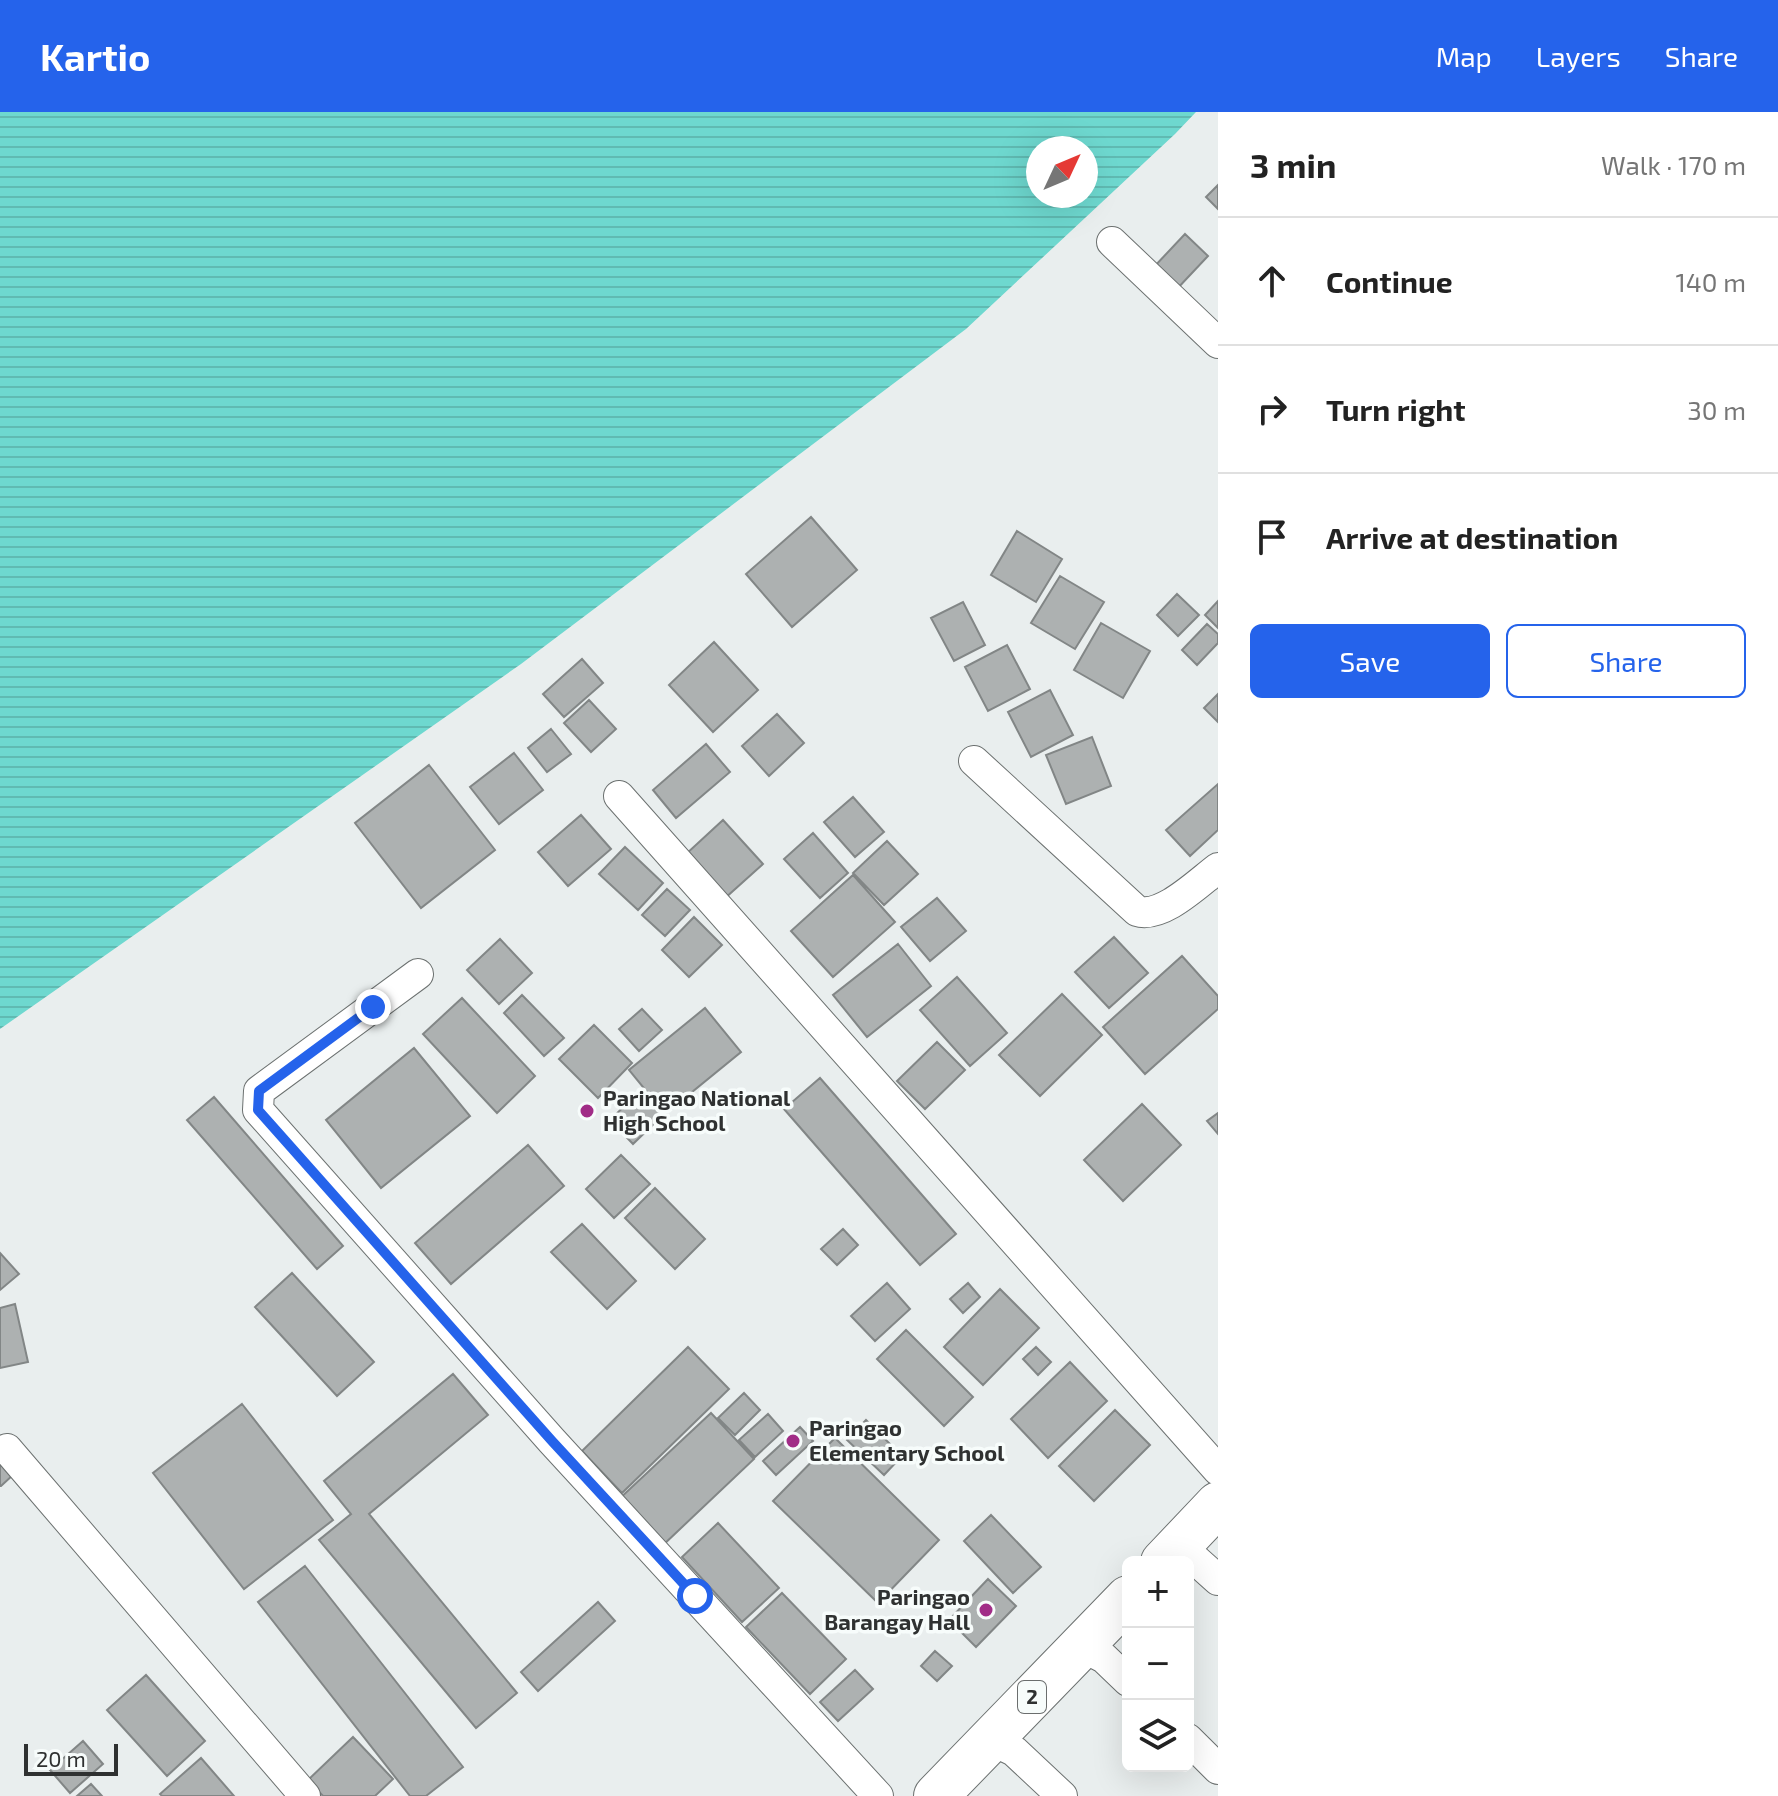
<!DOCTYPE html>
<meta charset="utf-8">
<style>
:root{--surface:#fff;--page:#f6f6f6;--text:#222;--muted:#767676;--line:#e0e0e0;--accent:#2563eb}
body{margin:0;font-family:"Exo 2",sans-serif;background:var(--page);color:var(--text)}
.controls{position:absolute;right:24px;bottom:24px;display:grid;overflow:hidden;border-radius:12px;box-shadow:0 8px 32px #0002}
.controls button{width:72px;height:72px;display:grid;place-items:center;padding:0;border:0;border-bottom:2px solid var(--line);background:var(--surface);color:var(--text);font:40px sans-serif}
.compass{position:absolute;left:1026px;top:24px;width:72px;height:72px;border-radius:50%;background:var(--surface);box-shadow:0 8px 32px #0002;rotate:46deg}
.scale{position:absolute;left:24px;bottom:20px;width:94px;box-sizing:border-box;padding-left:8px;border:4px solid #2f3131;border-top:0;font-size:22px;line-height:28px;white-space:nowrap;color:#2f3131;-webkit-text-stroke:6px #f7fcfb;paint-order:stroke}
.stop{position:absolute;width:24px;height:24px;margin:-18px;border:6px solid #2563eb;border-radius:50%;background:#fff}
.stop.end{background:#2563eb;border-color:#fff;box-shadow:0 2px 8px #0008}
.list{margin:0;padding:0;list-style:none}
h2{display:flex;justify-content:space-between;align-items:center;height:104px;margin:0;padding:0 32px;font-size:34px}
h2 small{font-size:26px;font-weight:400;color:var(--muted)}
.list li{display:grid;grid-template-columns:52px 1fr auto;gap:24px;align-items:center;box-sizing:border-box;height:128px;padding:0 32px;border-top:2px solid var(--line)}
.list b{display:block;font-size:30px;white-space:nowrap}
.list em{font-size:26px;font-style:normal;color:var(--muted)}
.actions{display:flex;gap:16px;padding:24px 32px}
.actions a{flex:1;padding:18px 0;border:2px solid var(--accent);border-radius:12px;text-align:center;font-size:28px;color:var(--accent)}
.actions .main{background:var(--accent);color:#fff}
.icon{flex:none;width:44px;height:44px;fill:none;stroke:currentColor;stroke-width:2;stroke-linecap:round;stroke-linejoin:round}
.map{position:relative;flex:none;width:1218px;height:1684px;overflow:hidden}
header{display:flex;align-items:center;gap:48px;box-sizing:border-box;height:112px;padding:0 40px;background:var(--accent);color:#fff}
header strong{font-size:38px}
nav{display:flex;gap:44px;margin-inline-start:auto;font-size:28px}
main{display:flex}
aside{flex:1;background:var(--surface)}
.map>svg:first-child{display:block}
.water{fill:url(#water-rules);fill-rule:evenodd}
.building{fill:#adb1b1;stroke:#828686;stroke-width:2}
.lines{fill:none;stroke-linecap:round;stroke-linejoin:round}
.minor-casing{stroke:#6c7170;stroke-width:32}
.highway-casing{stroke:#6c7170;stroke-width:46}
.minor{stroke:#fff;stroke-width:30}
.highway{stroke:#fff;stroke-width:44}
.route{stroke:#2563eb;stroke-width:10}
.poi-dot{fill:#a12d87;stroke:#f7fcfb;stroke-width:3}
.labels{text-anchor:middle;stroke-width:7;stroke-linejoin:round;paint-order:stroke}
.shield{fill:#f7fcfb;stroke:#6b6e6e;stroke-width:2}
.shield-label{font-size:20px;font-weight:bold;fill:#2f3131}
.poi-label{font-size:22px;font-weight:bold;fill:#2f3131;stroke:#f7fcfb;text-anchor:start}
</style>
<header>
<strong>Kartio</strong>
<nav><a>Map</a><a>Layers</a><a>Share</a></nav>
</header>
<main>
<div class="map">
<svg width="1218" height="1684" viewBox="0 0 1218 1684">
<defs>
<pattern id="water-rules" width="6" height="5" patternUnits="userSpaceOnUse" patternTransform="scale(2)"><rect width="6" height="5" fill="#6ed8cf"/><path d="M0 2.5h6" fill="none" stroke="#60bab2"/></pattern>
</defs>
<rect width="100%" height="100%" fill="#e9eeee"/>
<path class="water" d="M0 0H1196L1175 22 966 217 521 552 0 917ZM1038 36H1086V84H1038Z"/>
<path class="building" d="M1218 73V97L1206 85Z
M1185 122 1208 144 1175 179 1152 157Z
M811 405 857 458 792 515 746 462Z
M1017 419 1062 447 1036 490 991 463Z
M1060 464 1104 490 1075 537 1031 511Z
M1177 482 1199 503 1178 524 1157 503Z
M1218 489V516L1205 503Z
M963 490 985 533 954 549 931 506Z
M1101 511 1150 539 1123 586 1074 558Z
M1207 512 1218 522V531L1197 553 1182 538Z
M714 530 758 578 713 620 669 573Z
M1007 533 1030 577 988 599 965 555Z
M582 547 603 571 564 605 543 582Z
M1050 578 1073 623 1031 645 1008 600Z
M1218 582V610L1204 596Z
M589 588 616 617 591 640 564 611Z
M777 602 804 631 769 664 742 634Z
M551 617 571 642 547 660 528 636Z
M1092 625 1111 674 1066 692 1046 643Z
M706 632 730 660 676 706 653 678Z
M514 641 543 678 499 712 470 675Z
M429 653 495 738 421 796 355 711Z
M1218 672V718L1190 744 1166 718Z
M853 685 884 720 855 745 824 710Z
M581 703 611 737 568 774 538 740Z
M723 708 763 752 724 787 685 743Z
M813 721 848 761 820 786 784 747Z
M887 729 918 762 884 793 853 761Z
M625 735 663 771 638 798 599 762Z
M853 763 895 810 833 865 791 819Z
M667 777 690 798 665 824 642 803Z
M937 786 966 819 930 849 901 815Z
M694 805 722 833 689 865 662 838Z
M1114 825 1148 861 1109 896 1075 860Z
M500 827 532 861 499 892 467 858Z
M898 832 931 874 867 925 833 883Z
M1182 844 1218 884V897L1145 962 1103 915Z
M957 865 1007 921 970 954 920 898Z
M1062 882 1102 923 1040 984 999 943Z
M522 883 564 926 544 944 504 901Z
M462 886 535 964 497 1001 423 922Z
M705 896 741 940 665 1002 629 958Z
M642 897 662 918 639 939 619 917Z
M594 913 632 951 598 986 559 947Z
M937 930 965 958 925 997 897 969Z
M414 936 470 1004 381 1076 326 1008Z
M820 966 956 1122 920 1153 784 997Z
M640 979 663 1003 633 1032 610 1008Z
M214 985 343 1134 317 1157 187 1008Z
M1142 992 1181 1033 1123 1089 1084 1048Z
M1218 1001V1022L1207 1009Z
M528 1033 564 1074 451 1172 415 1131Z
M621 1043 650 1072 614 1106 586 1077Z
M655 1076 705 1127 675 1157 625 1106Z
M582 1112 636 1169 607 1197 551 1140Z
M843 1117 858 1133 837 1153 821 1137Z
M0 1141 19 1162 0 1178Z
M292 1161 374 1250 337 1284 255 1195Z
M887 1171 910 1197 875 1229 851 1204Z
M968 1171 980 1185 963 1201 950 1187Z
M1000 1177 1039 1216 983 1273 944 1235Z
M15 1192 28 1250 0 1256V1196Z
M906 1218 973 1285 944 1314 877 1247Z
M688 1235 729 1277 622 1381 582 1339Z
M1036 1235 1051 1250 1038 1263 1023 1247Z
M1070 1250 1107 1289 1048 1346 1011 1307Z
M453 1262 488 1303 369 1402 517 1581 476 1616 319 1428 351 1402 324 1369Z
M744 1281 760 1298 735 1323 718 1306Z
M242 1292 333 1408 244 1477 153 1361Z
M1115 1298 1150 1333 1094 1389 1059 1354Z
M711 1301 754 1347 661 1435 617 1389Z
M768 1302 783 1319 755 1345 739 1328Z
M866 1308 902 1344 884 1363 847 1328Z
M800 1315 813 1329 776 1363 763 1349Z
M835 1326 939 1428 878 1491 773 1389Z
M0 1348 14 1362 1 1374H0Z
M991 1403 1041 1455 1013 1481 964 1429Z
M718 1411 779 1476 742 1510 682 1445Z
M305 1454 463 1655 426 1684H410L258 1490Z
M988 1467 1016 1494 976 1535 949 1508Z
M782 1481 846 1547 810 1582 746 1515Z
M598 1490 615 1509 538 1579 521 1560Z
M935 1539 952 1554 937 1569 921 1554Z
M855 1558 873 1577 838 1609 820 1590Z
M146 1563 205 1629 167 1664 107 1598Z
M353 1625 393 1667 375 1684H323L308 1668Z
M83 1629 103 1652 70 1681 50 1658Z
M201 1646 234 1684H162L160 1682Z
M91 1672 102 1684H77Z"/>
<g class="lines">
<defs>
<path id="minor" d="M1112 130 1218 231
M974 649 1137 799C1162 807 1198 771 1218 756
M619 684 1218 1358
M418 862 259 979 258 998 552 1329 878 1684
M7 1337 305 1684
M1179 1433 1218 1468
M1081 1534 1104 1546 1128 1569
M1188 1627 1218 1657
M991 1628 1014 1639 1062 1684"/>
<path id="highway" d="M1163 1450 1218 1392
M936 1684 1128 1486"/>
</defs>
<use href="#minor" class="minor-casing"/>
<use href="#highway" class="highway-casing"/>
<use href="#minor" class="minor"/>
<use href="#highway" class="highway"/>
</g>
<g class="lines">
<path class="route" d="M373 895 259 979 258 998 552 1329 695 1484"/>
</g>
<g class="poi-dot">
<circle cx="587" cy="999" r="8"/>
<circle cx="793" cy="1329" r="8"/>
<circle cx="986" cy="1498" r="8"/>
</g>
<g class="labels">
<rect class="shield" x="1018" y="1569" width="28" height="32" rx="6"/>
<g class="shield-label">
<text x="1032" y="1592">2</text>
</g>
<g class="poi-label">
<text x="603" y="994">Paringao National<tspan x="603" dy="25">High School</tspan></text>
<text x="809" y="1324">Paringao<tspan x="809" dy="25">Elementary School</tspan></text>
<text x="970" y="1493" text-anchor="end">Paringao<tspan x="970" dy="25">Barangay Hall</tspan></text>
</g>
</g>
</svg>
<div class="controls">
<button>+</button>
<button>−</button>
<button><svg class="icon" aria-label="layers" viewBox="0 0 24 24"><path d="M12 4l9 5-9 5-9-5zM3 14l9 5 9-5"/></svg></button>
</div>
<svg class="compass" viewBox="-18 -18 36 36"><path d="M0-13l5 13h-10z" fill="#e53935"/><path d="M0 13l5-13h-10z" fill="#767676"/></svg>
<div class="scale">20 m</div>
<div class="stop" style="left:695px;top:1484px"></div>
<div class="stop end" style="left:373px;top:895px"></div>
</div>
<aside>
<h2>3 min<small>Walk · 170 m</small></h2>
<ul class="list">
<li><svg class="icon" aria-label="ahead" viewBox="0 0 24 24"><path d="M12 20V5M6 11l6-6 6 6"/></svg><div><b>Continue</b></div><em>140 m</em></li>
<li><svg class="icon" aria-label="right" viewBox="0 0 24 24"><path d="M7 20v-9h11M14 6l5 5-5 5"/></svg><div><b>Turn right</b></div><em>30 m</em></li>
<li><svg class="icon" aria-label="arrive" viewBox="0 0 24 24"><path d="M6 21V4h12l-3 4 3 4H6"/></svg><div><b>Arrive at destination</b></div></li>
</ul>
<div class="actions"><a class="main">Save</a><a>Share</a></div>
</aside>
</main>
